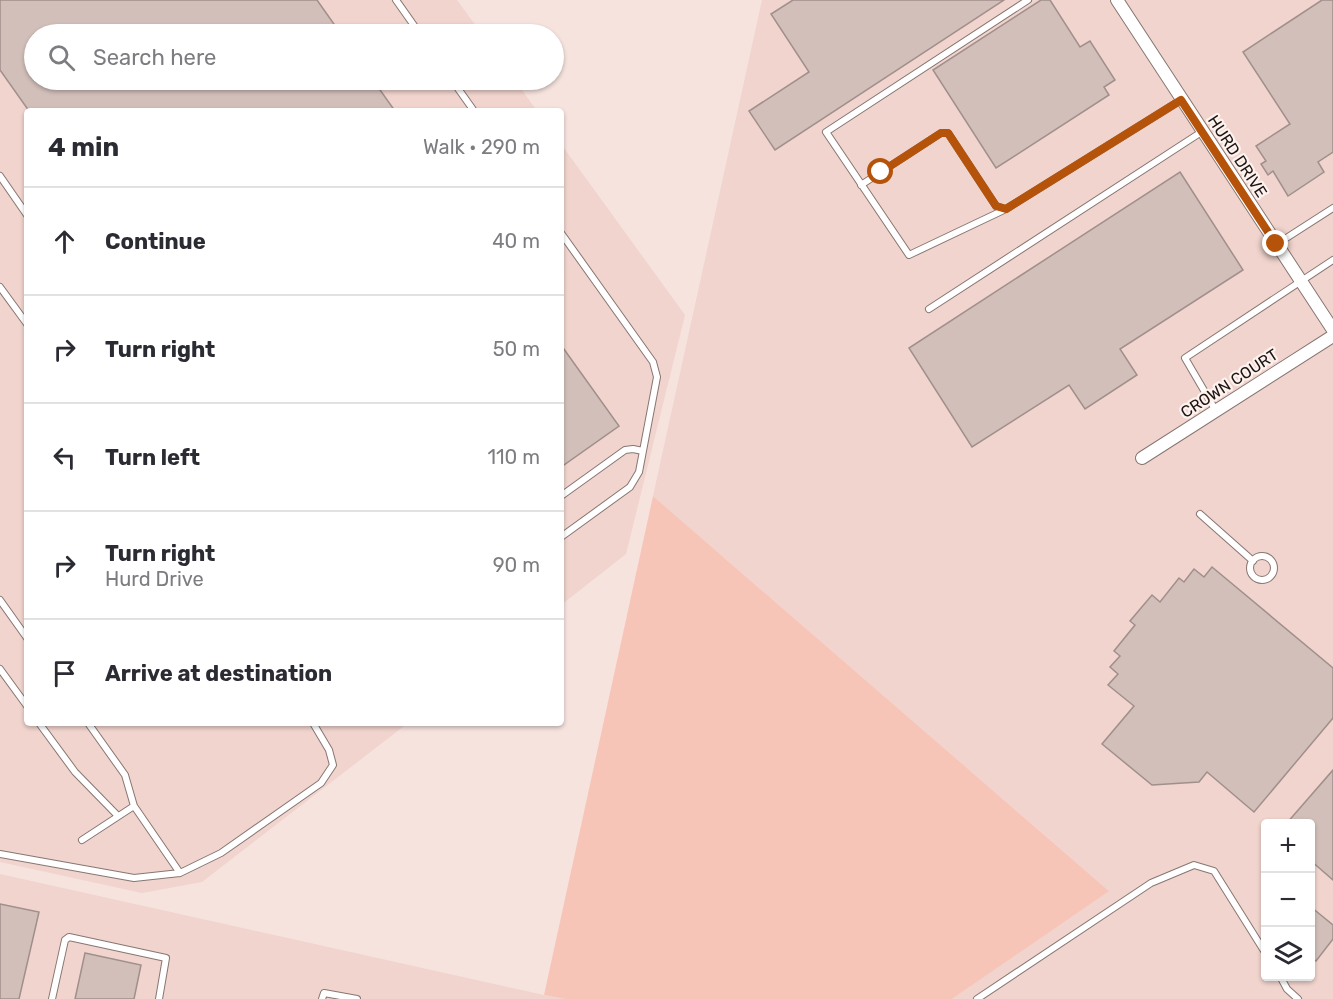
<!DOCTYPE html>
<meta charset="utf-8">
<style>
:root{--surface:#fff;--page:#f7f7f7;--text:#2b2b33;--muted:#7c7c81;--line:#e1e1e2}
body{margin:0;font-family:Rubik,sans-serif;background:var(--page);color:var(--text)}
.controls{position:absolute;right:18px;bottom:18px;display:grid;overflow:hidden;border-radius:6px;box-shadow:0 2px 4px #0004}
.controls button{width:54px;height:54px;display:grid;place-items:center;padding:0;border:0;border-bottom:2px solid var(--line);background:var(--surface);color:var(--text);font:30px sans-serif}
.stop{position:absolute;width:18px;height:18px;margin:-14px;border:4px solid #b45309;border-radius:50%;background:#fff}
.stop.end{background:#b45309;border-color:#fff;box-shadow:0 2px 6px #0008}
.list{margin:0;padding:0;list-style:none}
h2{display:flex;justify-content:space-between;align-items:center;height:78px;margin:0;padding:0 24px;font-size:26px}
h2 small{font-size:20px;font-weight:400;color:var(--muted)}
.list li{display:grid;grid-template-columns:39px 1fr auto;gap:18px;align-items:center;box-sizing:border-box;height:108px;padding:0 24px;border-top:2px solid var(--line)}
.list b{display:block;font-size:22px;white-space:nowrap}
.list p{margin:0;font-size:20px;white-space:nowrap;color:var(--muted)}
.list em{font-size:20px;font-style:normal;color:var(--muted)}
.icon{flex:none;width:33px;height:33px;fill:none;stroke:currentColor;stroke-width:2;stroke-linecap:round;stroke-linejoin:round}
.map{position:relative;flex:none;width:1333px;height:999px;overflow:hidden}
.search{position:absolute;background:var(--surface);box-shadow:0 2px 4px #0004;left:24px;top:24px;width:540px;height:66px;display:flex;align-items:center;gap:15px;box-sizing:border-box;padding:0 21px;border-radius:33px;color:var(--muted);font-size:22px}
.panel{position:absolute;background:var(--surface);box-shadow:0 2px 4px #0004;left:24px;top:108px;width:540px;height:618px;border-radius:6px}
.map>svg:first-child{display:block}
.built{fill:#f0d4cd;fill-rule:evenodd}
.green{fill:#f7c5b8}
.building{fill:#d2bfba;stroke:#a18f8b;stroke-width:1.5}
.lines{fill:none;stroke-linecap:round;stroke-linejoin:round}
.service-casing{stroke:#877672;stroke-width:8}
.minor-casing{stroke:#877672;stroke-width:14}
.service{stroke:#fff;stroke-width:6}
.minor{stroke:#fff;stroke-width:12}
.route{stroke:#b45309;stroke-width:8}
.labels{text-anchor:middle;stroke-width:4.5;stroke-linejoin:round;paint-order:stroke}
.street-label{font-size:16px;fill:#1b1513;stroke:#fef2ef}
</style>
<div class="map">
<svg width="1333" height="999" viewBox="0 0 1333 999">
<rect width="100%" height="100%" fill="#f6e3de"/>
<path class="built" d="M0 0H457L482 34H34V80H515L537 111H27V723H408L202 882 142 893 0 862Z
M762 0H1333V999H952L1108 890 653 496ZM1266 824H1310V976H1266Z
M561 144 685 315 626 554 561 605Z
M0 874 544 995 565 999H0Z"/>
<path class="green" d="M653 496 1109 891 952 999H565L544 995Z"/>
<path class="building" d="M0 0H317L341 34H34V80H373L395 111H29L0 70Z
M793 0H1004L775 150 749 111 809 72 771 14Z
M1041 0H1050L1080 47 1090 41 1115 80 1104 87 1109 95 996 168 933 70Z
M1322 0H1333V152L1318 162 1324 172 1288 196 1273 171 1268 175 1261 164 1266 161 1256 146 1290 124 1243 52Z
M1180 172 1243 270 1120 349 1137 375 1085 409 1069 385 972 447 909 348Z
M561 345 619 426 561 467Z
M1212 567 1333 668V718L1254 812 1207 772 1199 782 1152 785 1102 744 1134 706 1108 685 1118 674 1110 667 1120 656 1114 651 1135 625 1130 621 1152 595 1160 602 1179 578 1184 582 1194 569 1204 577Z
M1333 770V880L1310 860V824H1286Z
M0 904 39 912 19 999H0Z
M1311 907 1333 925V939L1316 961 1310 957Z
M85 953 141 965 134 999H75Z"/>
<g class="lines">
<defs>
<path id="service" d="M396 0 420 34
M452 80 474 111
M0 176 27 215
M861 185 941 133H948L996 206 1006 209 1181 100
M1006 209 909 255 826 132 1028 0
M561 233 653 362 657 377 639 472 630 487 561 537
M1277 244 1333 208
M0 287 27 324
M929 309 1203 131
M1216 411 1185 358 1333 260
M561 496 625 450 633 449 643 451
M1200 514 1253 561
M1250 568a12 12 0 1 1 24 0a12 12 0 1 1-24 0Z
M0 600 27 638
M0 669 27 706
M39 723 75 772 118 816
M88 723 125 775 134 806
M82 840 134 806 180 873
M0 854 134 878 180 873 221 853 321 783 333 765 329 750 313 723
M1280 976 1287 989 1298 999
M52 999 65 940 69 937 166 958 159 999
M322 999 324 993 357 999
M977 999 1151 883 1194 865 1214 871 1266 954"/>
<path id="minor" d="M1117 0 1333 330
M1142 458 1333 336"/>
</defs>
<use href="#service" class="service-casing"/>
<use href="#minor" class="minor-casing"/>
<use href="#service" class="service"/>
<use href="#minor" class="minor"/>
</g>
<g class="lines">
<path class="route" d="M881 172 941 133H948L996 206 1006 209 1181 100 1276 244"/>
</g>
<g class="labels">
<g class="street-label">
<text transform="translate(1238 156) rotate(57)" y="6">HURD DRIVE</text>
<text transform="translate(1229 383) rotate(-33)" y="6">CROWN COURT</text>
</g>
</g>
</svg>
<div class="controls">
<button>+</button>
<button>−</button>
<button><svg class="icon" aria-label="layers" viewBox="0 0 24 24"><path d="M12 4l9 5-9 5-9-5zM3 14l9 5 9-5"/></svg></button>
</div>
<div class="stop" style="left:881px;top:172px"></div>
<div class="stop end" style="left:1276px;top:244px"></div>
<div class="search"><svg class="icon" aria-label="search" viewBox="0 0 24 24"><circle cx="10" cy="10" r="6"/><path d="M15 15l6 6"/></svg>Search here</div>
<section class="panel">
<h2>4 min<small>Walk · 290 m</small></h2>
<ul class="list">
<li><svg class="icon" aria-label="ahead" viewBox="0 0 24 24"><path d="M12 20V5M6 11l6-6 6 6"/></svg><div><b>Continue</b></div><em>40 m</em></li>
<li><svg class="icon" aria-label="right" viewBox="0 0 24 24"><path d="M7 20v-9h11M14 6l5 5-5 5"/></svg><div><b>Turn right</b></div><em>50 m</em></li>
<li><svg class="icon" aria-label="left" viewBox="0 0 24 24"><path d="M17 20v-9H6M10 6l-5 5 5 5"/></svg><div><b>Turn left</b></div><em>110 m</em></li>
<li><svg class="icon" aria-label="right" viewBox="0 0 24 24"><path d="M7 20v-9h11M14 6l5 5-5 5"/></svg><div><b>Turn right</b><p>Hurd Drive</p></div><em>90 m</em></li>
<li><svg class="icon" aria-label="arrive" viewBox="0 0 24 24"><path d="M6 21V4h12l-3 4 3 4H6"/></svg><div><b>Arrive at destination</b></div></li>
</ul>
</section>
</div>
